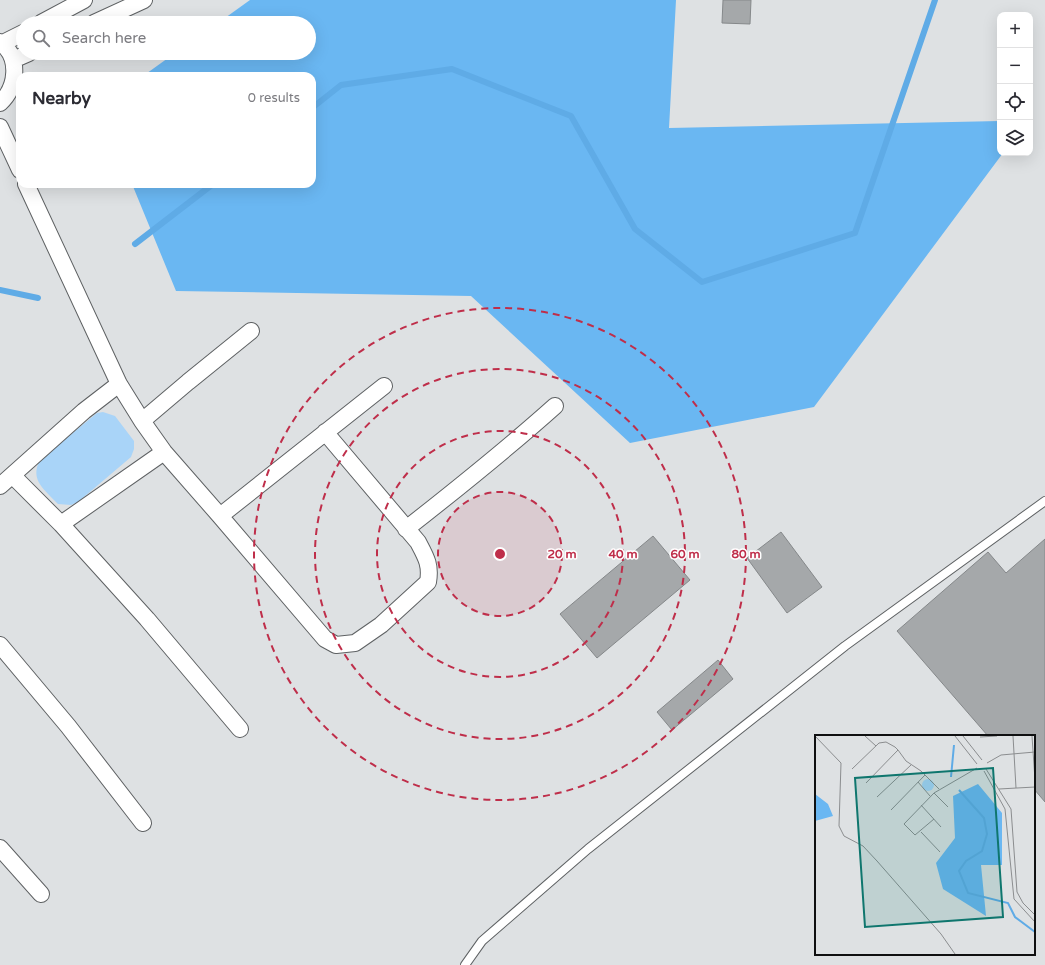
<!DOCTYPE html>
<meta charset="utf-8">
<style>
:root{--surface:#fff;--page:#f2f2f3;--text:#2b2b33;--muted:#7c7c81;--line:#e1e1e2}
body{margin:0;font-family:"Varela Round",sans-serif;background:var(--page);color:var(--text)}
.controls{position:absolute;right:12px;top:12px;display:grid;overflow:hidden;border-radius:8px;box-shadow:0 4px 16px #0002}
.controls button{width:36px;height:36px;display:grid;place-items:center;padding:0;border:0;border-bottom:1px solid var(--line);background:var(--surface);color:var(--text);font:20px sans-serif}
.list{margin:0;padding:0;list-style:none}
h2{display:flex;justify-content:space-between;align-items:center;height:52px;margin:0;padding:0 16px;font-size:17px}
h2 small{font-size:13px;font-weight:400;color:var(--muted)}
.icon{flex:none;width:22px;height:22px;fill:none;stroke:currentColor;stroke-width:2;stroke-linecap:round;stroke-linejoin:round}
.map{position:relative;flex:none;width:1045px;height:965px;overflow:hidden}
.search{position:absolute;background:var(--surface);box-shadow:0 4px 16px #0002;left:16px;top:16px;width:300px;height:44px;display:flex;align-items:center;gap:10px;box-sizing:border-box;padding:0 14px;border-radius:22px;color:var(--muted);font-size:15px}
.panel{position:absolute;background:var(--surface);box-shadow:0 4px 16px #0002;left:16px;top:72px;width:300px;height:116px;border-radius:12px}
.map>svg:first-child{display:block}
.green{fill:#a9d4f8}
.forest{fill:#6ab7f2}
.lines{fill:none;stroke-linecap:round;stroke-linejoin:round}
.stream{stroke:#5fabe6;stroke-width:6}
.building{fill:#a5a8aa;stroke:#85888a}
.lane-casing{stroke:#5e6163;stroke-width:10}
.street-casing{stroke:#5e6163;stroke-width:18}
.lane{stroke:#fff;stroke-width:8}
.street{stroke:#fff;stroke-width:16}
.ring{fill:none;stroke:#bf2e4a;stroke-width:2;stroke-dasharray:7 5}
.inset-river{fill:none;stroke:#5fabe6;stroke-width:2}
.inset-road{fill:none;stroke:#8b8d8f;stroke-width:1}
.view{fill:#0f766e;fill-opacity:0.15;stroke:#0f766e;stroke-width:2}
.inset-edge{fill:none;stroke:#0f1011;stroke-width:2}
.centre{fill:#bf2e4a;stroke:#fff;stroke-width:2}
.ring-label{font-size:12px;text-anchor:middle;font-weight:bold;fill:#bf2e4a;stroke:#fff;stroke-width:3;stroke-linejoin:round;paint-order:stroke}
</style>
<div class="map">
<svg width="1045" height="965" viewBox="0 0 1045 965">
<rect width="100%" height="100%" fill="#dee1e3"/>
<path class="green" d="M103 412 115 416 134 441V449L131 457 78 502 71 505 58 504C45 490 29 480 40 460L97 413Z"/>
<path class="forest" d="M250 0H676L669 128 1000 121V153H1003L814 407 630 443 471 296 176 291 132 184H312V76H143L175 53H309V23H218Z"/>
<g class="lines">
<path class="stream" d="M312 108 341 85 452 69 571 116 635 229 702 282 855 233 935 0
M135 244 213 184
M0 290 38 298"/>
</g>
<path class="building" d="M723 0H751L750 24 722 23Z
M781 532 822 587 787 613 747 558Z
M653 536 690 580 597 658 560 614Z
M1045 539V802L1034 789V736H988L897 631 988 552 1006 573Z
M718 660 733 679 672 730 657 712Z"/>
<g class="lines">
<defs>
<path id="lane" d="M465 965 482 941 588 849 845 646 1045 501"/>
<path id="street" d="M41 23 84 0
M94 23 144 0
M0 42C21 57 17 88 0 103
M3 43 23 33
M13 60 29 53
M0 127 20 170
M26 184 119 384 142 421 164 452 220 516 325 639 336 645 355 643 381 625 428 582C431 565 426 557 418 542L325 432
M142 421 188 382 251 331
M13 476 61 524 147 619 240 729
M0 486 84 411 119 384
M220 516 384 386
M61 524 164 452
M406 529C457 489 507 449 555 406
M0 645 68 726 143 823
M0 848 41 894"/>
</defs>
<use href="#lane" class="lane-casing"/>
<use href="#street" class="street-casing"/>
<use href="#lane" class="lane"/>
<use href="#street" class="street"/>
</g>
<circle cx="500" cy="554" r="62" fill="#bf2e4a" fill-opacity=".12"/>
<g class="ring">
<circle cx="500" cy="554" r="62"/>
<circle cx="500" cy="554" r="123"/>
<circle cx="500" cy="554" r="185"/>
<circle cx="500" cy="554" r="246"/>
</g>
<g transform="translate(815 735)">
<rect width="220" height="220" fill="#dee1e3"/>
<path d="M107 50a6 6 0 1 1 12 0a6 6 0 1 1-12 0Z" fill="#a9d4f8"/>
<path d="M163 49 187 78V130H166L171 181 128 154 121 128 140 103 138 61ZM0 59 13 69 18 81 0 86Z" fill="#6ab7f2"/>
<path class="inset-river" d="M136 42 139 10M144 55 169 83 172 99 167 116 151 126 144 136 153 158 193 168 200 182 220 197"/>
<path class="inset-road" d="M0 1 26 28 24 91 29 101 48 111 62 126 126 199 140 219M50 1 61 11M140 1 162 29M148 1 167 25M198 1 201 53M217 1 220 45M165 2 182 1M83 15 91 26 106 36 124 54M172 28 186 20 220 17M37 34 64 8 71 7 80 12 83 15 51 48M171 34 196 74 202 157 208 168 220 180M169 36 190 74 199 164 220 187M103 47 115 61M184 54 220 52M119 58 133 72M62 62 96 30M106 70 126 92M76 75 110 40M119 84 100 100 89 89 119 58 162 33M106 97 125 117"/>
<path class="view" d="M178 33 188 182 50 192 40 43Z"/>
<rect width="220" height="220" class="inset-edge"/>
</g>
<circle cx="500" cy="554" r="6" class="centre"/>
<g class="ring-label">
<text x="562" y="558">20 m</text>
<text x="623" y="558">40 m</text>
<text x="685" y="558">60 m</text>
<text x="746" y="558">80 m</text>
</g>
</svg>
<div class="controls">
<button>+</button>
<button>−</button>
<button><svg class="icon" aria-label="locate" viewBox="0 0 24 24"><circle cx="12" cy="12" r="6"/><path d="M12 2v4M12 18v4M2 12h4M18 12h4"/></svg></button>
<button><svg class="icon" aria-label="layers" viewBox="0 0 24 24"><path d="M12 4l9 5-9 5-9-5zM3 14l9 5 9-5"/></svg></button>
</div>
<div class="search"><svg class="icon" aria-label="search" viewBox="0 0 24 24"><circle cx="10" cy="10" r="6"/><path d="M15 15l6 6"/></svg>Search here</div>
<section class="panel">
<h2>Nearby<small>0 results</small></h2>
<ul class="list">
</ul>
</section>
</div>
